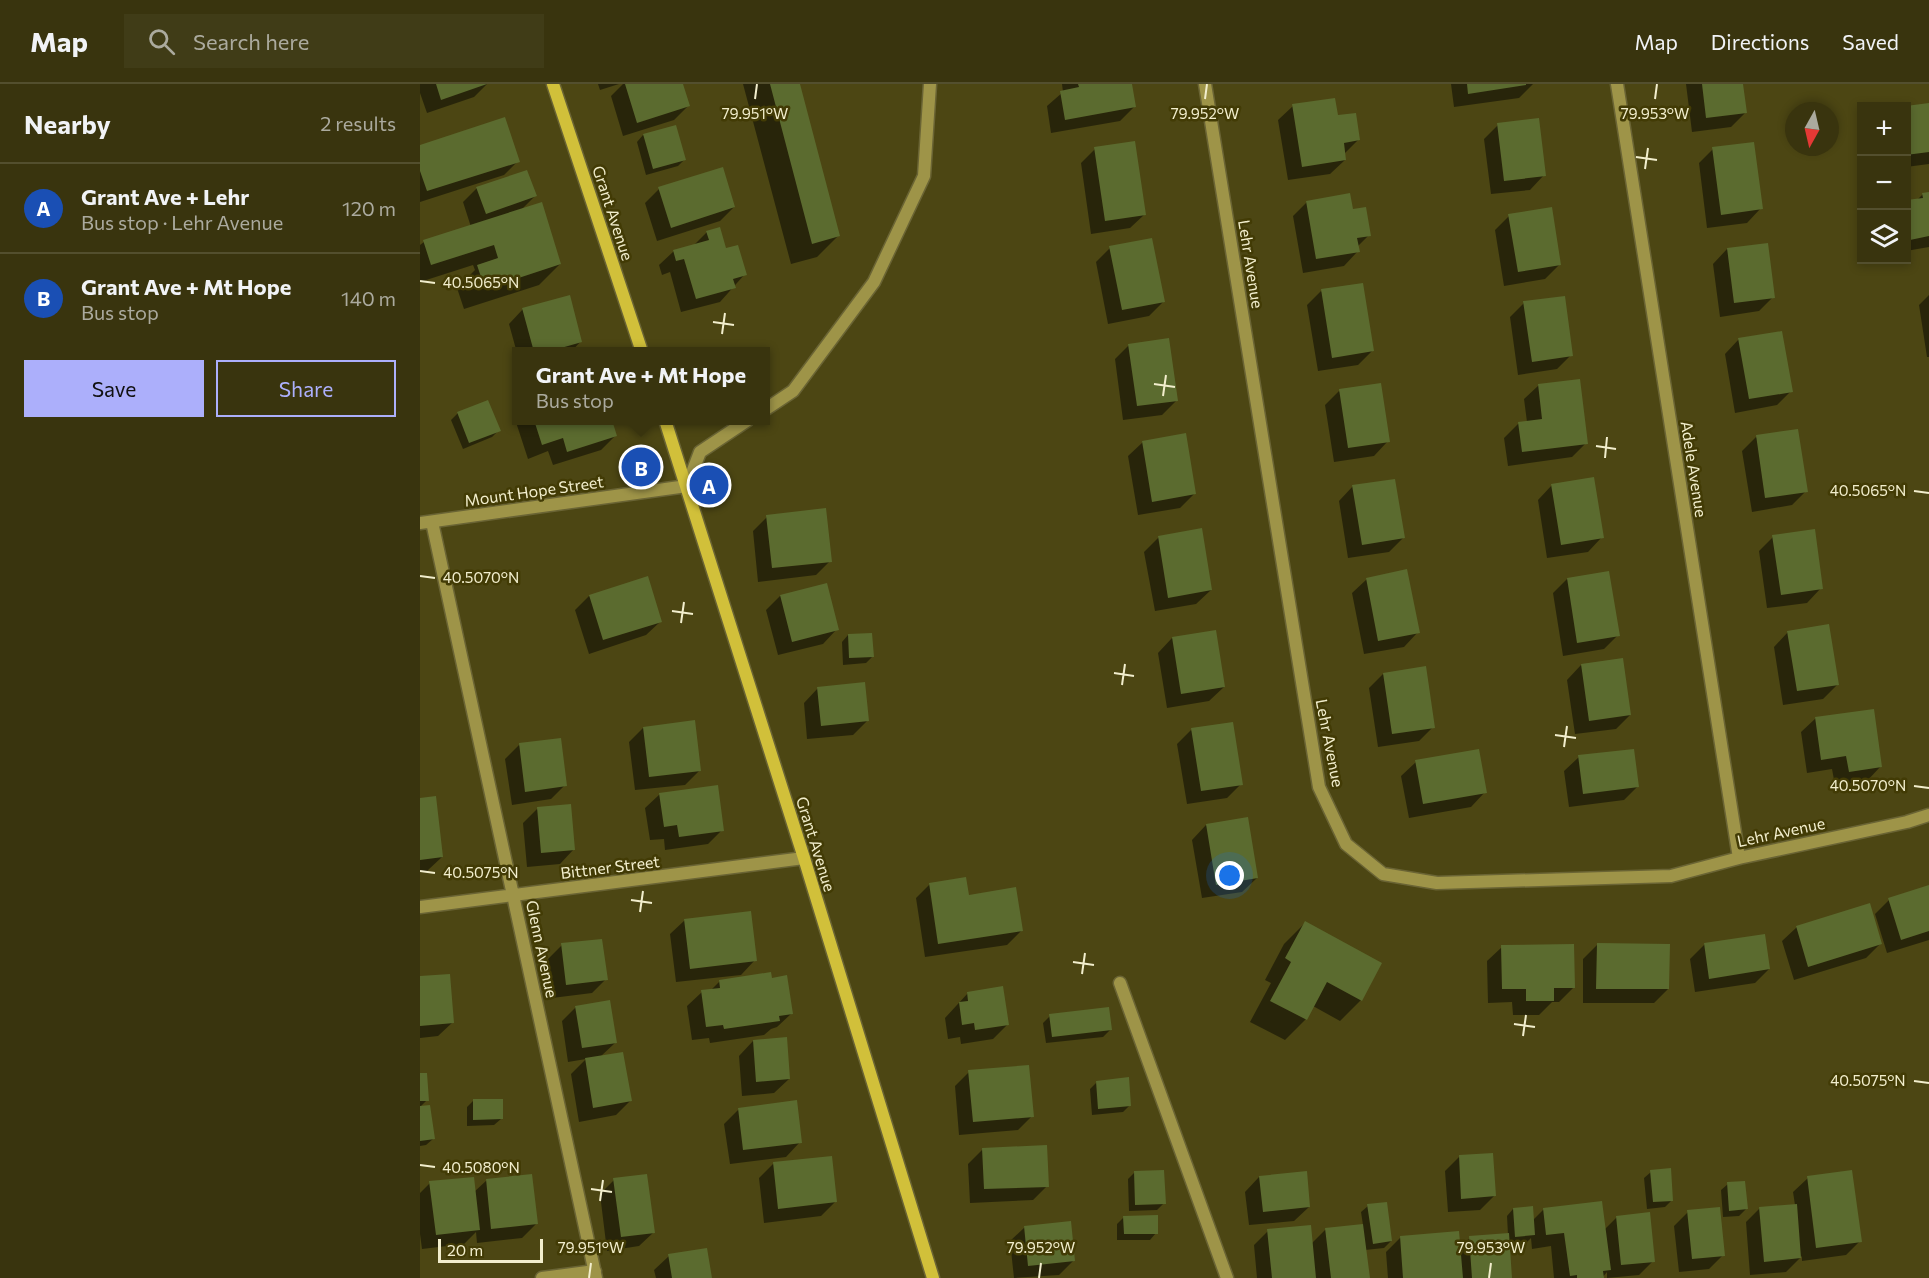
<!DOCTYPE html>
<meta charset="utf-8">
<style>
:root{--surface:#39340e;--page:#403c17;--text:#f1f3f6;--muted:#abaa9e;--line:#534f2e;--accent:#acaffb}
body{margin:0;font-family:Commissioner,sans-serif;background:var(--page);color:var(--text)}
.controls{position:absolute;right:18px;top:18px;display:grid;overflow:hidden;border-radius:0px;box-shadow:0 3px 9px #0003}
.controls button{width:54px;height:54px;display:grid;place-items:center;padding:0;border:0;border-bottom:2px solid var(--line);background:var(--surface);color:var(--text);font:30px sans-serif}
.compass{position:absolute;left:1365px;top:18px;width:54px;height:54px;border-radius:50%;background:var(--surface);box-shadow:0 3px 9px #0003;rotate:188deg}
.scale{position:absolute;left:18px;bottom:15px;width:105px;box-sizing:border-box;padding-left:6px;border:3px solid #f2eecd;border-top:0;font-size:16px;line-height:21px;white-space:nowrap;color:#f2eecd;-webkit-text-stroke:4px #423b05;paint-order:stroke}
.you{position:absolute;left:810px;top:792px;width:21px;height:21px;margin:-15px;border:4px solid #fff;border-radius:50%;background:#1a73e8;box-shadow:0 0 0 9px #1a73e833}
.badge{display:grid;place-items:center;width:39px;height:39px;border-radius:50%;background:var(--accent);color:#fff;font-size:20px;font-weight:700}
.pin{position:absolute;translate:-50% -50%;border:3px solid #fff;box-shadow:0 2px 6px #0006}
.popup{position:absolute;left:92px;top:263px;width:258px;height:78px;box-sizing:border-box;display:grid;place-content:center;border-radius:0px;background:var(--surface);filter:drop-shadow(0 2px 4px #0005);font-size:20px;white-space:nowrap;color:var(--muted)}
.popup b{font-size:22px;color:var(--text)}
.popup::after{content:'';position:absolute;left:50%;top:100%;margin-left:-12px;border:12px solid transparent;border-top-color:var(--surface)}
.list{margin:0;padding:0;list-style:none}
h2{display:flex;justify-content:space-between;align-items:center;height:78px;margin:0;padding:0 24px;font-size:26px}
h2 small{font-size:20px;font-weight:400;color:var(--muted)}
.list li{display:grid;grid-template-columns:39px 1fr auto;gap:18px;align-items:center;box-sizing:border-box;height:90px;padding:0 24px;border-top:2px solid var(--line)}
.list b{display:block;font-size:22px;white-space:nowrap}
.list p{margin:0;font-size:20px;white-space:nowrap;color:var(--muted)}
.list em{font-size:20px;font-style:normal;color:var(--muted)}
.actions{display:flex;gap:12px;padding:18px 24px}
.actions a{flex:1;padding:14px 0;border:2px solid var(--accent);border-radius:0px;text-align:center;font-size:21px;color:var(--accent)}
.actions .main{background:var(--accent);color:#111}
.icon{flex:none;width:33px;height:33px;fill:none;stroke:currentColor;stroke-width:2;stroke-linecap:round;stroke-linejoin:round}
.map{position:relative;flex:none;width:1509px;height:1194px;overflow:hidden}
header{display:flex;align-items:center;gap:36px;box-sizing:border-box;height:84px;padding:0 30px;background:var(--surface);border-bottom:2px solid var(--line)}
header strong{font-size:28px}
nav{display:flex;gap:33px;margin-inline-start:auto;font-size:21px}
.search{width:420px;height:54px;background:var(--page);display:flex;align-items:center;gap:15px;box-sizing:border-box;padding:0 21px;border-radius:0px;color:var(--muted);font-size:22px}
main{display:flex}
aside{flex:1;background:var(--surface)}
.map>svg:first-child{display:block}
.shadow{fill:#0007}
.building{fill:#5b6b2f}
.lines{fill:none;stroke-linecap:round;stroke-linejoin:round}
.lane-casing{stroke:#6a6434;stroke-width:15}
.street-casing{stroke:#6a6434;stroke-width:15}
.secondary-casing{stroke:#6a6434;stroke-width:15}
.lane{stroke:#9e9448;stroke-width:12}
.street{stroke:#9e9448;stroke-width:12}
.secondary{stroke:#d1c03a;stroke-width:12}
.ticks{fill:none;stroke:#f2eecd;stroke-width:2}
.labels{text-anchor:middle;stroke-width:5;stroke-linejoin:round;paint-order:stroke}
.street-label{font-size:16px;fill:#f2eecd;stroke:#423b05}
.ticks-label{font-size:15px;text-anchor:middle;fill:#f2eecd;stroke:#423b05;stroke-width:5;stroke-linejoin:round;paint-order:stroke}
</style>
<header>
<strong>Map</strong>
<div class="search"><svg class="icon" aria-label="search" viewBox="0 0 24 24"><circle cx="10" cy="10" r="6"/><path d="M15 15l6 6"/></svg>Search here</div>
<nav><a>Map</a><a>Directions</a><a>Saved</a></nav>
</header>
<main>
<aside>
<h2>Nearby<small>2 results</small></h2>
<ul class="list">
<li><span class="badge" style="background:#1a4fb4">A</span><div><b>Grant Ave + Lehr</b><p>Bus stop · Lehr Avenue</p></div><em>120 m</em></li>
<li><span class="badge" style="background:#1a4fb4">B</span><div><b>Grant Ave + Mt Hope</b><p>Bus stop</p></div><em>140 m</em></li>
</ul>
<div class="actions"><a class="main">Save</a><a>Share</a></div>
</aside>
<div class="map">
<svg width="1509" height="1194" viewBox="0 0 1509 1194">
<rect width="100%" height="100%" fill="#4c4613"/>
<path class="shadow" d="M0 0H67L54 13 7 29 0 9Z
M178 0H199L180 6Z
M203 0H262L268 22 254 36 203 52 191 12Z
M323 0H378L418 152 397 173 371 180Z
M642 0H710L714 23 700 37 631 49 627 22 643 8Z
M1031 0H1113L1099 14 1034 23Z
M1266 0H1322L1325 29 1311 43 1272 48Z
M1509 21V80L1486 83V24Z
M873 22 916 33 939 55 924 70 925 76 910 90 868 96 858 36Z
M1078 41 1124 91 1110 106 1071 110 1064 55Z
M223 51 265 75 258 82 226 91 217 58Z
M0 62 98 77 84 91 0 118Z
M675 65 725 130 710 144 671 150 661 79Z
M1293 65 1341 124 1327 139 1287 144 1279 79Z
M57 104 115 112 100 127 140 180 119 201 44 225 37 204 55 186 53 181 0 198V161L4 158 51 143 43 118Z
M239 105 314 123 300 137 237 157 225 119Z
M1509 109V163L1486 167V118L1497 116 1503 110Z
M887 118 949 151 937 163 938 167 924 182 883 189 873 132Z
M1089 132 1139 181 1125 195 1084 202 1075 146Z
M287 148 325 190 300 218 261 228 250 188 242 191 239 181 254 167 273 162Z
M690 164 743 218 729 232 688 240 676 178Z
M1307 165 1353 213 1339 227 1300 233 1293 180Z
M901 207 952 267 938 281 898 287 887 221Z
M1509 211V273H1507L1499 221Z
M1104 219 1151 271 1137 285 1098 291 1090 233Z
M103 225 161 257 151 268 97 269 89 240Z
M1319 255 1371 307 1357 321 1315 329 1305 270Z
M709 261 757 316 742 331 703 336 695 275Z
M1119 301 1166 359 1152 373 1088 382 1084 354 1098 340 1107 338 1104 315Z
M919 307 968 357 954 372 914 378 905 321Z
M97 326V336H191L196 351 181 366 133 381 128 367 108 375 93 329Z
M38 329 79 346 72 353 43 365 31 336Z
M1336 353 1386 407 1372 421 1332 428 1322 367Z
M723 358 774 410 760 424 718 431 708 372Z
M1132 401 1182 453 1168 468 1127 474 1118 416Z
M933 402 983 454 969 468 928 474 919 417Z
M347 433 410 477 396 491 338 498 333 447Z
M739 453 791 506 776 520 735 527 724 468Z
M1353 453 1401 504 1387 519 1347 524 1339 467Z
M947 495 998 548 984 563 944 570 932 509Z
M1147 495 1198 551 1184 565 1143 572 1133 509Z
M406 501 417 545 403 560 358 571 346 526 360 512Z
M169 512 241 537 226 551 169 570 155 526Z
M1368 548 1418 600 1403 615 1363 621 1354 563Z
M428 551 452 573 446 579 423 581 422 558Z
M752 554 804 603 789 617 747 624 738 569Z
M1161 581 1210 631 1196 645 1155 650 1147 596Z
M963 590 1013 643 999 657 958 663 949 604Z
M398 604 447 637 433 651 387 655 384 619Z
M1396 634 1461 682 1447 697 1415 701 1412 685 1387 689 1381 648Z
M223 644 279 687 265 701 215 706 209 658Z
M771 646 821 700 807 714 767 720 757 660Z
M99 661 145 701 131 715 92 721 85 675Z
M1159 673 1218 702 1204 716 1149 723 1144 687Z
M996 678 1065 708 1051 723 989 734 981 692Z
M240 710 302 746 288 760 245 766 244 755 230 756 225 724Z
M0 715 22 773 7 787 0 788Z
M117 725 154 765 140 780 107 783 103 739Z
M786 741 837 794 822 808 782 814 772 756Z
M510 800 548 812 601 847 587 861 505 873 496 814Z
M1509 803V856L1467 869 1455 830 1469 816Z
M265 836 335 876 321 891 256 898 250 850Z
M885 839 941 916 920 937 893 922 886 935 865 956 830 938 851 899 845 896 864 860Z
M1377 843 1460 860 1446 874 1374 896 1362 857Z
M1285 860 1349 885 1335 899 1275 908 1270 875Z
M142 861 186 895 172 909 132 914 128 875Z
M1177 861 1248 905 1234 919H1163V875Z
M1082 863 1154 903 1139 918H1132L1119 931H1093L1092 918 1068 919 1067 877Z
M0 894 33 938 18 952 0 954Z
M350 895 372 929 357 943 351 945 344 951 290 959 289 954 272 956 267 922 282 908 291 906 300 897Z
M548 909 587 941 573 955 541 960 540 953 528 955 525 934Z
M156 923 195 959 180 973 210 1017 196 1031 159 1038 151 990 166 975 148 978 142 937Z
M630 932 690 946 683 953 626 959 623 939Z
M333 957 369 995 354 1009 322 1012 319 972Z
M549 988 612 1032 598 1046 539 1051 535 1002Z
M0 991 7 1016 0 1023Z
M677 998 710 1021 703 1028 672 1031 670 1005Z
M53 1017 81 1035 74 1041 47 1042V1023Z
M0 1024 13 1055 6 1061 0 1062Z
M319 1025 380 1058 366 1073 310 1080 304 1040Z
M562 1066 627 1102 613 1116 550 1119 548 1080Z
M1039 1073 1074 1112 1060 1126 1028 1128 1025 1087Z
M353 1080 415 1118 401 1132 344 1139 339 1094Z
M715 1088 744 1119 737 1126 709 1127 708 1095Z
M1231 1088 1252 1116 1245 1123 1227 1125 1224 1094Z
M839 1093 889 1123 874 1137 829 1141 825 1108Z
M1388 1094 1440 1157 1426 1171 1382 1177V1172L1366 1188 1330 1191 1326 1138 1340 1124 1375 1121 1373 1108Z
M67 1096 116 1140 102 1154 57 1159 56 1148 44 1160 2 1165 0 1150V1109L10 1099 54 1108Z
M194 1096 234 1148 219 1162 187 1167 180 1110Z
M1308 1100 1326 1125 1319 1132 1303 1133 1301 1106Z
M948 1122 971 1157 964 1164 945 1166 948 1194H837L834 1161 848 1147 891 1160 905 1146 943 1141 941 1128Z
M1093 1125 1112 1137 1123 1126 1184 1146 1197 1133 1233 1177 1219 1191 1187 1194V1188L1182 1194H1134L1131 1162 1112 1165 1111 1154 1107 1158 1088 1159 1090 1194H968L966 1168 980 1154 1039 1164 1050 1154 1088 1151 1087 1132Z
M1268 1128 1303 1171 1289 1185 1259 1188 1254 1142Z
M704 1133 736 1149 730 1156H697V1140Z
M605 1143 654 1176 639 1191 594 1194 590 1157Z
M249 1172 290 1194H236L234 1186Z"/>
<path class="building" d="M16 0H67L21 16Z
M205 0H263L270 22 217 39Z
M350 0H380L420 152 392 160Z
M658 0H712L716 23 645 36 640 7 659 3Z
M1047 0H1106V1L1048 10Z
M1282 0H1323L1327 29 1286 34Z
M915 14 918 31 936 29 940 56 924 59 926 76 882 83 872 20Z
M1509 19V68L1486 71V22Z
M85 33 100 78 7 107 0 87V61Z
M1119 34 1126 92 1084 97 1077 39Z
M256 41 266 76 233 85 223 50Z
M715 57 726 131 685 137 674 63Z
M1334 58 1343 125 1301 131 1292 63Z
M303 83 315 123 251 144 238 103Z
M107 86 117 112 66 130 56 103Z
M1509 108V152L1490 156 1486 135V116L1503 114 1502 109Z
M930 109 933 125 946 123 951 152 937 154 940 168 896 175 886 117Z
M122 118 141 180 65 205 57 181 78 174 74 161 11 181 3 156Z
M1132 123 1141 181 1098 188 1088 130Z
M300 143 306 164 318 161 327 191 313 195 316 204 276 215 264 175 256 177 253 166 289 156 286 147Z
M732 154 745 218 702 226 689 162Z
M1348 159 1355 214 1314 219 1307 164Z
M943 199 954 267 912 274 901 205Z
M150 211 162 258 127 268H114L102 224Z
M1145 212 1153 272 1112 278 1103 217Z
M1362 247 1373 308 1329 315 1318 254Z
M749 254 758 317 717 322 708 260Z
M1160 295 1168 360 1102 368 1098 338 1122 335 1118 300Z
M961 299 970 358 928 364 919 305Z
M68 316 81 347 49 359 37 328Z
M114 336H192L197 352 147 368 143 354 122 361Z
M1378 345 1388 408 1345 414 1336 351Z
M766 349 776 410 732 418 722 357Z
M1174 393 1184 454 1141 461 1131 400Z
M975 395 985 454 942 461 932 401Z
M406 424 412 478 352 484 346 431Z
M782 444 792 506 748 514 738 452Z
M1395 445 1403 505 1361 511 1352 451Z
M987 485 1000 549 958 557 946 494Z
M1189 487 1200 552 1157 559 1147 494Z
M228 492 242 538 183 556 169 511Z
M407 499 419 546 372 558 360 511Z
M1409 540 1419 601 1377 607 1367 547Z
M796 546 805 603 761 610 752 553Z
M452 549 454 573 429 574 428 550Z
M1203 574 1211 631 1169 637 1161 580Z
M1006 582 1015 644 972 650 963 589Z
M445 598 449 637 401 642 397 603Z
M1454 625 1462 683 1429 688 1426 672 1401 676 1395 633Z
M275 636 281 687 229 693 223 643Z
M813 638 823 701 781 707 771 644Z
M141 654 147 702 105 708 99 659Z
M1059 665 1067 709 1003 720 995 676Z
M1214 665 1219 703 1163 710 1158 671Z
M298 701 304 747 259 753 257 741 244 743 239 709Z
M16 712 23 773 0 776V714Z
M151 720 155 766 121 769 117 723Z
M828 733 838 794 796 801 786 740Z
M546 793 549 811 596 803 603 847 518 860 509 799Z
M1509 801V847L1481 856 1468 814Z
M1450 819 1462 860 1388 883 1376 842Z
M331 827 337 877 270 885 264 835Z
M885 837 962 879 942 917 907 898 887 936 850 917 871 878 865 874Z
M1345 850 1350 885 1289 895 1284 859Z
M182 855 188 896 146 901 141 859Z
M1177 859 1250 860 1249 905H1176Z
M1154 860 1155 904H1134V917H1106V905H1082L1081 861Z
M351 888 352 894 367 891 373 930 359 932 360 937 304 945 303 941 286 943 281 906 300 904 299 896Z
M30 890 34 939 0 942V892Z
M583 902 589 941 555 946 554 939 542 941 539 918 548 917 547 908Z
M190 916 197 959 162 964 155 922Z
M689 923 692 946 632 953 629 930Z
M367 953 370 995 336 998 333 956Z
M203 968 212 1017 173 1024 165 974Z
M609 981 614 1033 553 1038 548 986Z
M0 989H7L9 1017H0Z
M709 993 711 1022 678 1025 676 997Z
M53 1015H83V1035L53 1036Z
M377 1016 382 1059 323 1066 318 1024Z
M10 1021 15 1055 0 1057V1022Z
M627 1061 629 1103 564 1105 562 1064Z
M1073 1069 1076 1112 1041 1115 1039 1071Z
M412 1072 417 1118 358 1125 353 1078Z
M1251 1084 1253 1117 1233 1118 1230 1086Z
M744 1086 746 1120 715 1121 714 1087Z
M1432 1086 1442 1158 1396 1164 1387 1092Z
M887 1087 890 1123 843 1128 839 1092Z
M112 1090 118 1140 71 1145 66 1095Z
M227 1090 235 1149 201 1153 193 1094Z
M54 1093 60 1146 16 1151 9 1097Z
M1325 1097 1328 1125 1309 1127 1307 1098Z
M1182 1117 1191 1186 1183 1187 1184 1194H1157V1191L1150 1192 1144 1149 1126 1151 1123 1124Z
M967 1118 972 1157 953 1160 947 1120Z
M1377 1120 1381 1174 1344 1178 1339 1123Z
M1113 1122 1115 1151 1095 1153 1093 1124Z
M1300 1123 1305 1172 1272 1175 1267 1126Z
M1230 1128 1235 1178 1201 1181 1196 1132Z
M738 1131V1150H704L703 1132Z
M651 1137 655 1177 608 1182 604 1142Z
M943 1140 950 1194H911L905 1144Z
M891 1141 896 1194H852L847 1145Z
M1039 1147 1043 1194H983L980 1152Z
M1089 1149 1092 1194H1052L1049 1152Z
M287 1164 292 1194H252L248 1170Z"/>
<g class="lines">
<defs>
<path id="lane" d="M700 899 807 1194"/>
<path id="street" d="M785 0 899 703 926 760 963 790 1017 799 1251 792 1319 774 1487 738 1509 731
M1197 0 1319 774
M346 325 373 307 454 198 504 92 510 0
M12 438 176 1194
M0 439 267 402 280 368 328 336
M0 823 384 774
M122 1194 175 1187"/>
<path id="secondary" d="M133 0 222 268
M245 336 384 774 513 1194"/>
</defs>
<use href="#lane" class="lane-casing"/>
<use href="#street" class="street-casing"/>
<use href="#secondary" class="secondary-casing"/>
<use href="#lane" class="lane"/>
<use href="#street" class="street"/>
<use href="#secondary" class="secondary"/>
</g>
<path class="ticks" d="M335 15 337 0M785 15 787 0M1235 15 1237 0M1216 73 1237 76M1225 85 1228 64M0 197 15 199M293 238 314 241M302 250 305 229M734 300 755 303M743 312 746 291M1176 362 1196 365M1185 374 1187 353M1494 407 1509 409M0 492 15 494M252 527 273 530M261 539 264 518M694 589 714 592M702 601 705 580M1135 651 1156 654M1144 663 1147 642M1494 702 1509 704M0 787 15 789M211 816 232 819M220 828 223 807M653 878 674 881M662 890 665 869M1094 940 1115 943M1103 952 1106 931M1494 997 1509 999M0 1081 15 1083M171 1105 192 1108M180 1117 183 1096M169 1194 171 1179M619 1194 621 1179M1069 1194 1071 1179"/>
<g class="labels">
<g class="street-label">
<text transform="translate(193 129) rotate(72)" y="6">Grant Avenue</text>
<text transform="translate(831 180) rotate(81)" y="6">Lehr Avenue</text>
<text transform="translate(1274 385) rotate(81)" y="6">Adele Avenue</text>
<text transform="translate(114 407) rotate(-8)" y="6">Mount Hope Street</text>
<text transform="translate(910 659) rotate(79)" y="6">Lehr Avenue</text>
<text transform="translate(1361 748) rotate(-12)" y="6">Lehr Avenue</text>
<text transform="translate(396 760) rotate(73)" y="6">Grant Avenue</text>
<text transform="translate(190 783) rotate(-7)" y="6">Bittner Street</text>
<text transform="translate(122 865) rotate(78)" y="6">Glenn Avenue</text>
</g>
</g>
<g class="ticks-label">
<text x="335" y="35">79.951°W</text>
<text x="785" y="35">79.952°W</text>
<text x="1235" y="35">79.953°W</text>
<text x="61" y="204">40.5065°N</text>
<text x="1448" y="412">40.5065°N</text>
<text x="61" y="499">40.5070°N</text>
<text x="1448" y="707">40.5070°N</text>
<text x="61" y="794">40.5075°N</text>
<text x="1448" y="1002">40.5075°N</text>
<text x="61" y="1089">40.5080°N</text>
<text x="171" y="1169">79.951°W</text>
<text x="621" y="1169">79.952°W</text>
<text x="1071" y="1169">79.953°W</text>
</g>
</svg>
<div class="controls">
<button>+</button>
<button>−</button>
<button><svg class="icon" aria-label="layers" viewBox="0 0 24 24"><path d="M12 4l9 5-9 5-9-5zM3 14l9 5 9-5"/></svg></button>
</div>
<svg class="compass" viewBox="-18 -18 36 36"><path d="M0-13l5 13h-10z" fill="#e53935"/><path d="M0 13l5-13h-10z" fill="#abaa9e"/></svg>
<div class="scale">20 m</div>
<div class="you"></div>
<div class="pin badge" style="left:289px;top:401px;background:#1a4fb4">A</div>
<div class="pin badge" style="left:221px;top:383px;background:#1a4fb4">B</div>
<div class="popup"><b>Grant Ave + Mt Hope</b>Bus stop</div>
</div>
</main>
